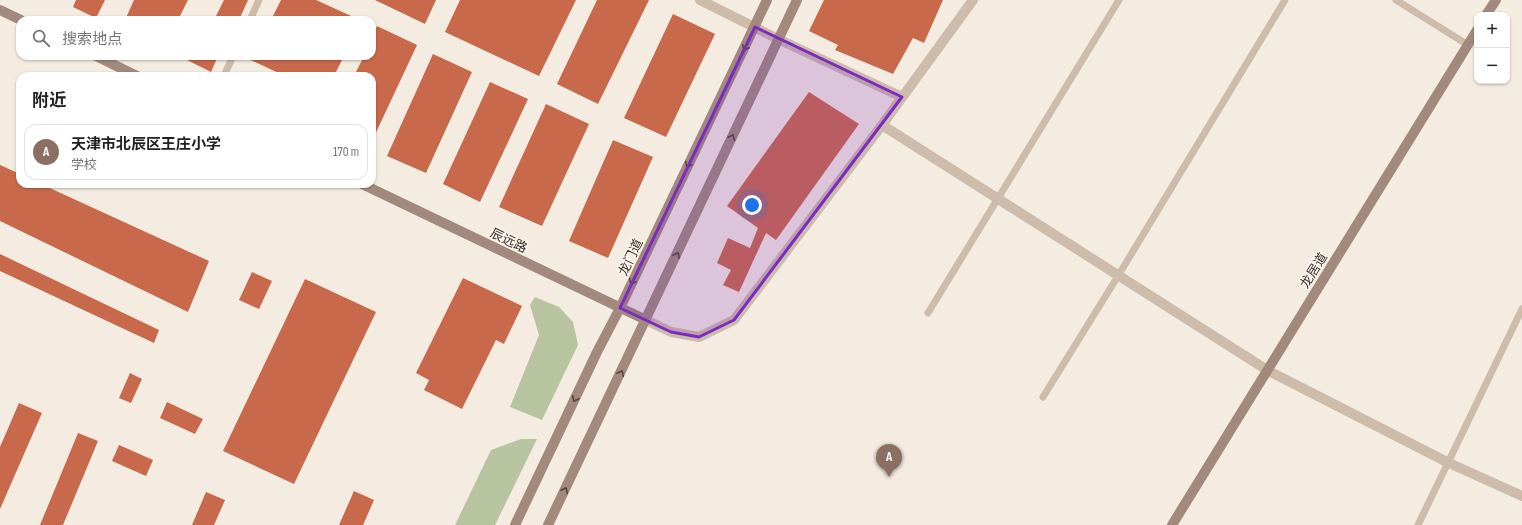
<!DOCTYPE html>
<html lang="zh">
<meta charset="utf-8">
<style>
:root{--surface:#fff;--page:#f2f2f2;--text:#202124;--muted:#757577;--line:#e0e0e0;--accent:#b45309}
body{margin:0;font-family:"Sofia Sans Condensed","Noto Sans SC",sans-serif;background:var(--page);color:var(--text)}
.controls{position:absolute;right:12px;top:12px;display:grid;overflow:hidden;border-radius:8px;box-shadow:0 1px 3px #0004}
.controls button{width:36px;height:36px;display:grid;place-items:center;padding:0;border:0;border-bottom:1px solid var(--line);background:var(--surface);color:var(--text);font:20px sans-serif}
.you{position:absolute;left:752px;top:205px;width:14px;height:14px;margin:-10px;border:3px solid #fff;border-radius:50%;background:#1a73e8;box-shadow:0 0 0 6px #1a73e833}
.badge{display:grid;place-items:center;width:26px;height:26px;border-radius:50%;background:var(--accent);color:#fff;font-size:13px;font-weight:700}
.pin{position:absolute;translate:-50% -33px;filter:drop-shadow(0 1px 2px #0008)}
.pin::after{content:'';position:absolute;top:21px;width:14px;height:12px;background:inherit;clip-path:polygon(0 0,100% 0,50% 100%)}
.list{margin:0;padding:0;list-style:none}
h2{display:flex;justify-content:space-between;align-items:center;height:52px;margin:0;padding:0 16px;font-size:17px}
h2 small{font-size:13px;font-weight:400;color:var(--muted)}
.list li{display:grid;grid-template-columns:26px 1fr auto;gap:12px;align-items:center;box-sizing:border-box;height:56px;margin:0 8px 8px;padding:0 8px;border:1px solid var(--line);border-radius:12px}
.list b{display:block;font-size:15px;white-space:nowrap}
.list p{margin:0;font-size:13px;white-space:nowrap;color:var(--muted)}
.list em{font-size:13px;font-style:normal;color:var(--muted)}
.icon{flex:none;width:22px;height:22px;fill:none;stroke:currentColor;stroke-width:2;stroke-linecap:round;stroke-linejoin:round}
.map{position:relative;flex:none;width:1522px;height:525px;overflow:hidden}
.search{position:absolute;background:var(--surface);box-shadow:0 1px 3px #0004;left:16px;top:16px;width:360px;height:44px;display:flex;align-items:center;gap:10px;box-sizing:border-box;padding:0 14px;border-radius:12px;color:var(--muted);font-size:15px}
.panel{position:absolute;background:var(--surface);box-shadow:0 1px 3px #0004;left:16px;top:72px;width:360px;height:116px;border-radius:12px}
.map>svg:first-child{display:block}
.green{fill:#b8c4a0}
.building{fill:#c8694b}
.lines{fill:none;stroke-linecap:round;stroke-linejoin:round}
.lane{stroke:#cdbbac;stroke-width:7}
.street{stroke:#cdbbac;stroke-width:10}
.secondary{stroke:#a18a7d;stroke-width:10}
.oneway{stroke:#544640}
.marked{fill:#7b2cbf;fill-opacity:0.2;stroke:#7b2cbf;stroke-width:3;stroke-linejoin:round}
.labels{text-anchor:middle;stroke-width:3;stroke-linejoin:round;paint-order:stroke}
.street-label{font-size:13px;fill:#3b302b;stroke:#fbf5ee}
</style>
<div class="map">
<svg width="1522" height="525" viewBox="0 0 1522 525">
<rect width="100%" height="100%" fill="#f4ebe1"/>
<path class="green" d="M535 297 559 307 573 322 578 345 542 420 510 407 539 335 530 305Z
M521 439H537L495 525H455L491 450Z"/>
<path class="building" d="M76 0H105L96 18 73 7Z
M134 0H188L178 20H125Z
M224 0H248L239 20H214Z
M281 0H316L360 20H271Z
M375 0H436L425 24Z
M460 0H576L539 76 445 32Z
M597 0H649L598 104 557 84Z
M824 0H943L924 43 913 38 893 74 835 50 838 45 809 31Z
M673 14 715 34 666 137 624 118Z
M377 26 417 45 372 141V76H354L364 56H372V38Z
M433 54 472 72 426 173 387 156Z
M179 56H218L211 72Z
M242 56H344L334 76H285Z
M490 82 528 99 480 202 443 184Z
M809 92 859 124 776 240 766 233 739 292 723 285 731 270 717 263 728 238 750 248 758 228 727 206Z
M546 104 589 124 542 226 499 207Z
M613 140 653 157 608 258 569 241Z
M0 165 20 174V184H41L209 261 188 312 0 221Z
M0 254 159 330 154 343 0 271Z
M252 272 272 281 259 309 239 300Z
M463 278 522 306 504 344 496 340 462 409 424 390 429 380 416 373Z
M305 279 376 312 294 484 223 451Z
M130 373 142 379 131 403 119 398Z
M167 402 203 419 195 434 160 418Z
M19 403 42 413 0 509V447Z
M78 433 98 441 63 525H40Z
M119 445 153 460 146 476 112 461Z
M354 491 374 500 363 525H339Z
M206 492 225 500 214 525H192Z"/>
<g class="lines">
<path class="lane" d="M1396 0 1468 45
M250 20 259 0
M224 76 233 56
M928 313 1119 0
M1043 397 1118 276 1285 0
M1418 525 1522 309"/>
<path class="street" d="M700 0 778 39 902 97
M882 125 1267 370 1449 463 1522 496
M646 320 671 332 699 337 734 320 882 125 973 0"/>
<path class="secondary" d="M0 10 21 20
M1486 15 1496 0
M96 56 137 76
M362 184 646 320
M515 525 597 352 620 308 767 0
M548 525 797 0
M1172 525 1477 30"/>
</g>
<defs><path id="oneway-chevron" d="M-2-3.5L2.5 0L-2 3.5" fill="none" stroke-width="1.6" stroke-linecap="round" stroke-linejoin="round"/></defs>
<g class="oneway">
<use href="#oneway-chevron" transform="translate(745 48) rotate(116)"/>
<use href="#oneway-chevron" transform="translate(732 137) rotate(-65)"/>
<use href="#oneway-chevron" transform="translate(688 165) rotate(116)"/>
<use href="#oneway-chevron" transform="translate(677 255) rotate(-65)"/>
<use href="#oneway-chevron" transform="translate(632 282) rotate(116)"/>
<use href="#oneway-chevron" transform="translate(621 373) rotate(-64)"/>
<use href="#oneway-chevron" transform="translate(575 399) rotate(115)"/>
<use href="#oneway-chevron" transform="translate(565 490) rotate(-64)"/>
</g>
<path class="marked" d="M755 27 902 97 734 320 699 337 671 332 620 308Z"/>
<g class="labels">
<g class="street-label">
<text transform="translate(509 240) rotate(26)" y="5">辰远路</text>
<text transform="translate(630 257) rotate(-64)" y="5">龙门道</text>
<text transform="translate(1313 270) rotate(-58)" y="5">龙居道</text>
</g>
</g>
</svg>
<div class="controls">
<button>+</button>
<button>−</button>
</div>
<div class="you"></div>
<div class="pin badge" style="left:889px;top:477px;background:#8d6e63">A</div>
<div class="search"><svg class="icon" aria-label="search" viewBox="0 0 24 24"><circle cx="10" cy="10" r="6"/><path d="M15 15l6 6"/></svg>搜索地点</div>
<section class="panel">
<h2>附近<small></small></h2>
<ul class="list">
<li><span class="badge" style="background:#8d6e63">A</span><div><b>天津市北辰区王庄小学</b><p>学校</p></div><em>170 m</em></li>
</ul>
</section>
</div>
